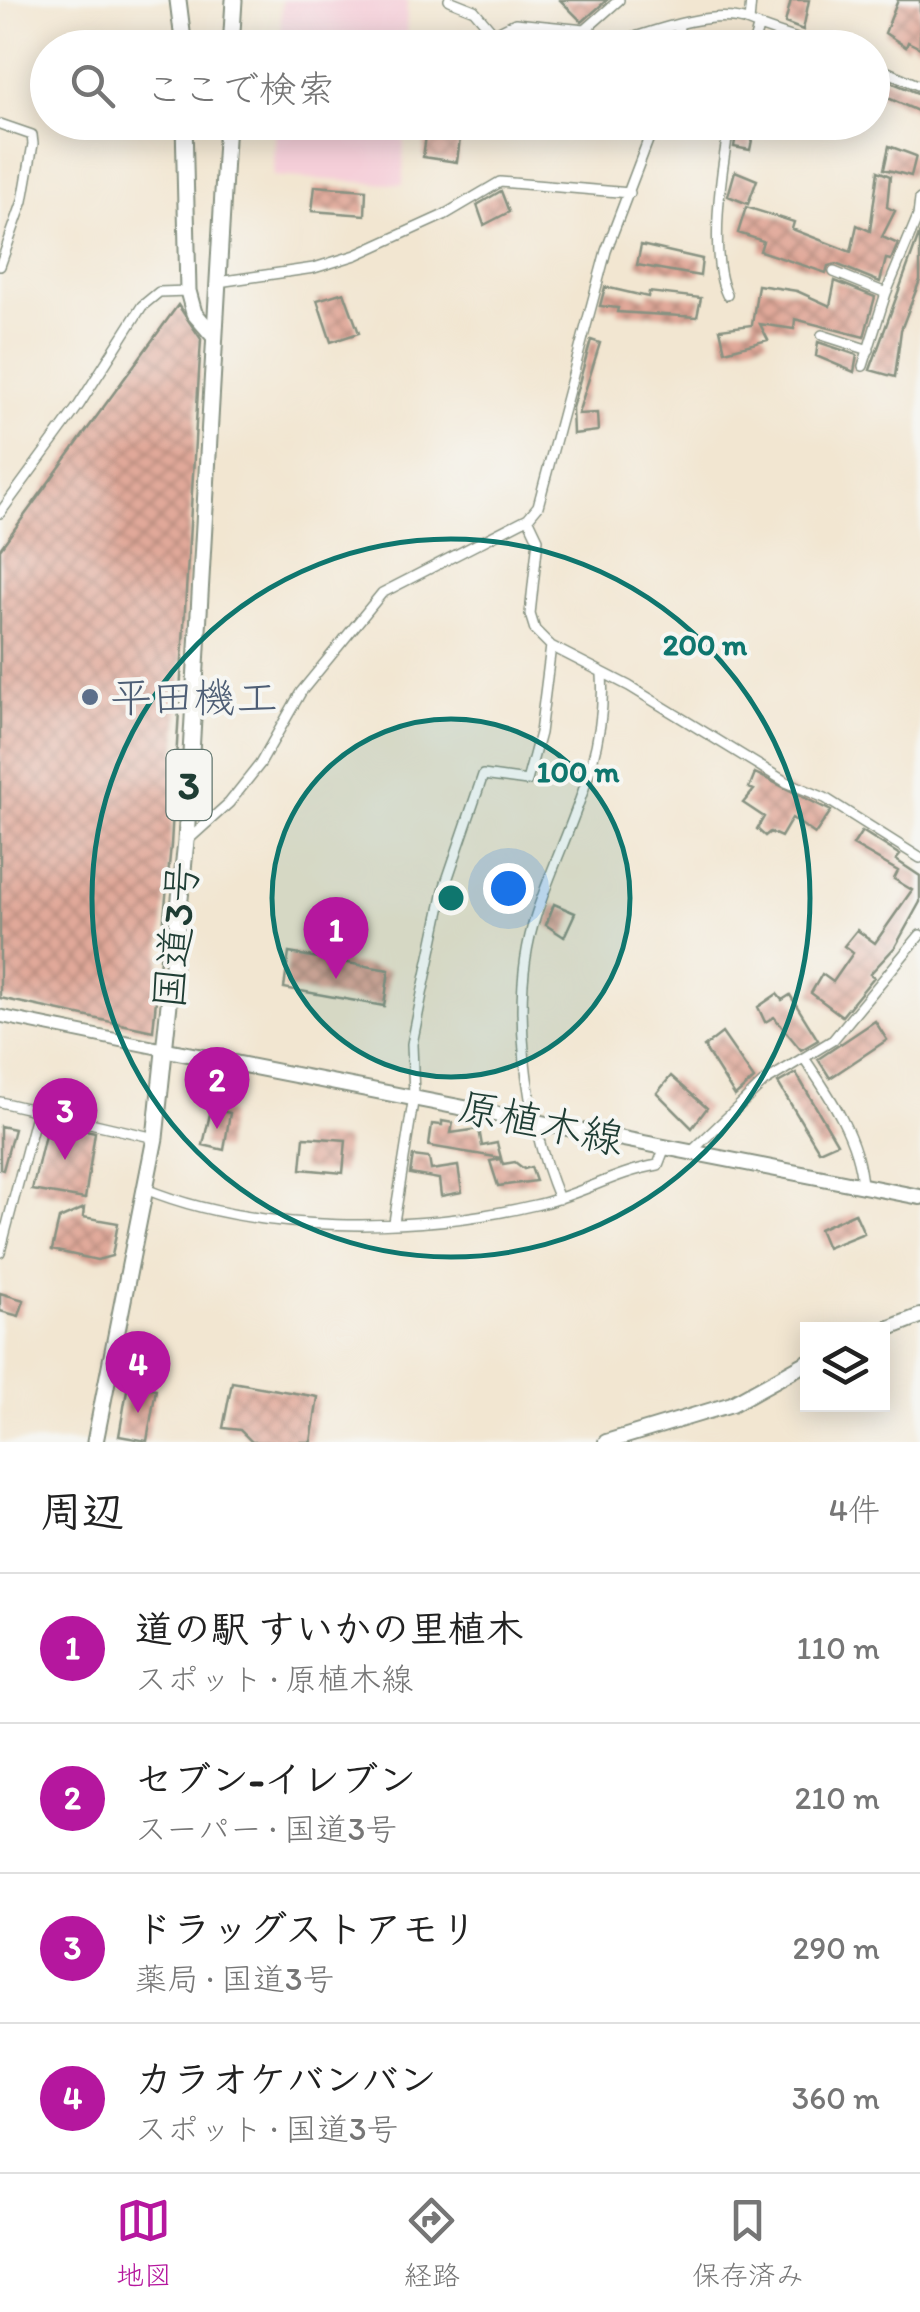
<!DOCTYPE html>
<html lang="ja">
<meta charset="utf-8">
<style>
:root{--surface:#fff;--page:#f6f6f6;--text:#222;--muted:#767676;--line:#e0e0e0;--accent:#b5179e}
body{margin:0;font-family:Itim,"Klee One",sans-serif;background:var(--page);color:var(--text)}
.controls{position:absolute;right:30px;bottom:30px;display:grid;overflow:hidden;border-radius:0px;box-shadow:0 5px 25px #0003}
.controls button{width:90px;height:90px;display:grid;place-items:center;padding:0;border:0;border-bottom:2px solid var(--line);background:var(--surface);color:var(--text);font:50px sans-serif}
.you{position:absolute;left:508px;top:888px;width:35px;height:35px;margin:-25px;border:8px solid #fff;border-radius:50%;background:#1a73e8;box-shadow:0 0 0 15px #1a73e833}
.badge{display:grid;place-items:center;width:65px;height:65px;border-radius:50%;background:var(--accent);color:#fff;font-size:32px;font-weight:700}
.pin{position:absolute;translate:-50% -82px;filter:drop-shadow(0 2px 5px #0008)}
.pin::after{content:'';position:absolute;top:52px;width:35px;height:30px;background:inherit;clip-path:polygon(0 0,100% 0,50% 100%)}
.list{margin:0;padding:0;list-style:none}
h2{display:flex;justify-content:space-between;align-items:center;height:130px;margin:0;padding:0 40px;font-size:42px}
h2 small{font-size:32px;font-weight:400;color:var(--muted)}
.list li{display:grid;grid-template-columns:65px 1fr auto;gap:30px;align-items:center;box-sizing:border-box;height:150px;padding:0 40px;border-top:2px solid var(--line)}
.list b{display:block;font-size:38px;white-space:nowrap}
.list p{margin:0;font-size:32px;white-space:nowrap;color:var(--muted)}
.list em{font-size:32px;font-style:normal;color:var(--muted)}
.icon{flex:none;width:55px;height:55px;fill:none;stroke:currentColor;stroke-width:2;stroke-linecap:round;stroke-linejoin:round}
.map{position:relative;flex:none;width:920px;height:1442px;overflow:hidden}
.search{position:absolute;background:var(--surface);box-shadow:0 5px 25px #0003;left:30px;right:30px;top:30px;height:110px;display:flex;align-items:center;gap:25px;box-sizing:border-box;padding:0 35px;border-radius:55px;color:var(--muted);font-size:38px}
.sheet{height:730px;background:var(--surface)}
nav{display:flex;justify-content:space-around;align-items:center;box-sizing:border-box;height:140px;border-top:2px solid var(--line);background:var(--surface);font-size:28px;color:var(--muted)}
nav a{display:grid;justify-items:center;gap:5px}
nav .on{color:var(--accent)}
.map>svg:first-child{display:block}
.built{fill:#f5cfd9}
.building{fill:url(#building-cross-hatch)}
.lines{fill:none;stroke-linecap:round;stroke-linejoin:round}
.minor-casing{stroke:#889282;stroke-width:12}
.tertiary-casing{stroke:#889282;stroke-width:15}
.secondary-casing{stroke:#889282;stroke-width:18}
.primary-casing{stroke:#889282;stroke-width:19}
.trunk-casing{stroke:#889282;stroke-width:19}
.minor{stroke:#fff;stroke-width:9}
.tertiary{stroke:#fff;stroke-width:11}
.secondary{stroke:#fff;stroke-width:14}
.primary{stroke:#fff;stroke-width:15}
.trunk{stroke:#fff;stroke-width:15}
.ring{fill:none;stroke:#0f766e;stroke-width:5}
.service-dot{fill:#5c6f8a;stroke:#f6f6f2;stroke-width:4}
.labels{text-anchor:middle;stroke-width:8;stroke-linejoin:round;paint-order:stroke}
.shield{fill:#f6f6f2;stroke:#60746d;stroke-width:2.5}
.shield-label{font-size:40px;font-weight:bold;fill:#1f3d34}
.service-label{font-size:42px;fill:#4e5e75;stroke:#f6f6f2;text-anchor:start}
.street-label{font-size:42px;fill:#1f3d34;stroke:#f6f6f2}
.centre{fill:#0f766e;stroke:#f6f6f2;stroke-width:5}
.ring-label{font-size:30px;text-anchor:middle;font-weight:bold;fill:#0f766e;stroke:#f6f6f2;stroke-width:8;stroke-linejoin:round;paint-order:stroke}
</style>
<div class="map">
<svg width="920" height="1442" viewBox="0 0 920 1442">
<defs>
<pattern id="building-cross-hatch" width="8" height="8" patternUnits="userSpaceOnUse" patternTransform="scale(2.5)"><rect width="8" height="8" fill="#e1a99a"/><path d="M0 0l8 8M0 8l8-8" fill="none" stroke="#b68b7e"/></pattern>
</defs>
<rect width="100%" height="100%" fill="#f6f6f2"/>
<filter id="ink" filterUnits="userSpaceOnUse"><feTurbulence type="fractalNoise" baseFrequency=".01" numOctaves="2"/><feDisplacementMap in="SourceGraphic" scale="20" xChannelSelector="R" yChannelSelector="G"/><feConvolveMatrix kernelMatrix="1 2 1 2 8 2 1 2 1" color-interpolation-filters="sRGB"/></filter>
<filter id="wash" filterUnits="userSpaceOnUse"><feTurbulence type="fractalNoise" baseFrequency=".0048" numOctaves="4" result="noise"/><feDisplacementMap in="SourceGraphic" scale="40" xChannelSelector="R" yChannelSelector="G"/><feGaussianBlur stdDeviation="2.25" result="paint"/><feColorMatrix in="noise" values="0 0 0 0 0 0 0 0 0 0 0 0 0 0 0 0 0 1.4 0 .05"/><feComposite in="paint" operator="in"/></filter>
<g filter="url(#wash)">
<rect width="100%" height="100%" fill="#f2e6d1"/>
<path class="built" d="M282 0H407L406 47H280Z
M276 123H404L403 185 273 176Z"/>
<g id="blocks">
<path class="building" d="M560 0H607L582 22Z
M791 0H809L803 30 785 23Z
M898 0H920V48L908 42 906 47 885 33Z
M874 75 920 94V112L872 91Z
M428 122H462L457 162 423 157Z
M738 122 755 125 750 150 734 147Z
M889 146 916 156 911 176 884 169Z
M735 171 757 180 748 204 728 196Z
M878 171 890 176 887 207 895 211 882 237 898 244 891 260 886 259 880 282 836 264 828 266 826 273 760 251 763 241 738 233 746 207 794 222 792 229 851 252 857 225 870 231Z
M315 186 366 190 365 215 312 211Z
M501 191 509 212 484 225 477 205Z
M920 232V280L901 330 895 377 870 370Z
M641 245 702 259 700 276 637 265Z
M835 281 875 297 864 337 795 319 794 329 760 324 768 340 725 351 720 329 752 325 758 285 797 291 830 306Z
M605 287 648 297 649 292 701 298 697 317 617 312 618 308 600 306Z
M344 292 359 333 331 342 317 300Z
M178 305 201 339 171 845 153 1031 0 998V549Z
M591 340 600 343 578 414 597 413 598 431 573 434 572 408Z
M818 342 857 355 854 372 816 356Z
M755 773 831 811 815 834 792 818 781 837 770 832 765 836 757 829 764 817 743 803 754 790 749 788Z
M862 831 900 855 896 860 920 876V902L895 947 870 974 874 977 842 1016 811 993 822 974 833 982 853 953 844 946 857 930 875 943 912 890 894 879 898 871 853 845Z
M554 904 575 913 564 937 546 925Z
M289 953 389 970 384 1006 284 988Z
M777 994 782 1000 790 995 818 1040 801 1050 774 1017 765 1022 758 1007Z
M875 1021 887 1040 830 1078 818 1059Z
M722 1033 754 1079 735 1096 704 1047Z
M796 1073 837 1143 819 1151 778 1083Z
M671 1076 707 1108 692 1128 657 1093Z
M211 1109 230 1113 224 1150 203 1145Z
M442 1121 453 1123 451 1133 479 1129 482 1146 497 1143 501 1158 429 1146 432 1124 442 1125Z
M48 1122 95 1132 85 1199 32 1190Z
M0 1126 14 1129 3 1170 0 1169Z
M304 1137 346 1140 343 1173 301 1169Z
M413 1156 429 1158 431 1170 458 1166 462 1192 441 1196 439 1179 410 1174Z
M501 1159 503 1164 515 1162 524 1169 531 1167 536 1181 498 1186 490 1161Z
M84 1208 83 1217 118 1223 112 1256 97 1260 52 1250 59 1219Z
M855 1213 864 1233 827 1248 819 1229Z
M0 1293 24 1300 19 1316 0 1311Z
M232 1382 318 1397 311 1442H252L240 1430 223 1428Z
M128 1384 156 1389 147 1441 119 1436Z"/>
</g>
</g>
<g filter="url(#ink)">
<use href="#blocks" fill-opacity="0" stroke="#889282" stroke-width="2.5"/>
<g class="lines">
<defs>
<path id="minor" d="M449 0 474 10 506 48
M749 22 751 0
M497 32 515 23 585 30 619 0
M601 48C639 37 711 6 749 22 773 32 799 39 824 48
M678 48 679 24
M752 48 758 28
M872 65 920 86
M0 124 32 135 33 144 23 201 0 266
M834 272 886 293
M218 282 314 268 356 255 444 215 500 182 630 193
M727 295C708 255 722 166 730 122
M822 335 869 350
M863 366 886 293 918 216 920 199
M0 513 79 405 142 306 159 292 188 291
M528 518 538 539 530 614 535 630 551 646 629 686 786 782 825 798 920 858
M188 840 229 803 260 764 301 692 382 593 528 518 538 506 606 251 655 122
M804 1058C830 1096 859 1139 862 1186
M0 1102 155 1138
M692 1151 764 1082 833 1040 920 935
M143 1188C256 1235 417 1233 535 1205 578 1196 615 1172 658 1165L665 1147
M559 1199C526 1120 508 998 536 915 562 836 608 760 602 675
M394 1222 414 1096 412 1044 422 994 445 886 483 775 527 781 540 733 551 646
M0 1252 37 1111"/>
<path id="tertiary" d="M0 1016 162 1049"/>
<path id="secondary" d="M162 1049 920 1197
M882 1331 920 1316
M606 1442 732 1404 808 1362"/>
<path id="primary" d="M178 0 184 48
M184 122 188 291 194 313 213 335"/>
<path id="trunk" d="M231 48 234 0
M95 1442 155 1138 186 841 227 122"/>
</defs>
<use href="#minor" class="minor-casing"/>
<use href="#tertiary" class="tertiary-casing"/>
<use href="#secondary" class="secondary-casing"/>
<use href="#primary" class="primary-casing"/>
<use href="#trunk" class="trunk-casing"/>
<use href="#minor" class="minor"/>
<use href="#tertiary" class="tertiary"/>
<use href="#secondary" class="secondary"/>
<use href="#primary" class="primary"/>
<use href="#trunk" class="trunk"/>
</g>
</g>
<circle cx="451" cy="898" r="179" fill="#0f766e" fill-opacity=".12"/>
<g class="ring">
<circle cx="451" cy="898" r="179"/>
<circle cx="451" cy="898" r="359"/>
</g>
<circle class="service-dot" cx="90" cy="697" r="10"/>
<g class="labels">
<rect class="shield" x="166.5" y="750" width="45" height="70" rx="8"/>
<g class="shield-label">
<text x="189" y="799">3</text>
</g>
<g class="service-label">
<text x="110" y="712">平田機工</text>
</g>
<g class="street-label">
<text transform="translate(175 935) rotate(-84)" y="15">国道3号</text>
<text transform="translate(541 1122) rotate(12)" y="15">原植木線</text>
</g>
</g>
<circle cx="451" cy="898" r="15" class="centre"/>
<g class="ring-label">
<text x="705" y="655">200 m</text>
<text x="578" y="782">100 m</text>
</g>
</svg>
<div class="controls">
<button><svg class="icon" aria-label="layers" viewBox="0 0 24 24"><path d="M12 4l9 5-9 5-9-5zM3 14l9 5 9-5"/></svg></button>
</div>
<div class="you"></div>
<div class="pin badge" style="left:336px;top:979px">1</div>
<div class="pin badge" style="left:217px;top:1129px">2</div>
<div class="pin badge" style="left:65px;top:1160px">3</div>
<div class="pin badge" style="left:138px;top:1413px">4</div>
<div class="search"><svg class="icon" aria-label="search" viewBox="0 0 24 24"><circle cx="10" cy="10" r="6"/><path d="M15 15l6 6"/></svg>ここで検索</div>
</div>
<section class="sheet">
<h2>周辺<small>4件</small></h2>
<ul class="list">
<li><span class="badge">1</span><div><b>道の駅 すいかの里植木</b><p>スポット · 原植木線</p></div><em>110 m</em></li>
<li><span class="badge">2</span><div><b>セブン-イレブン</b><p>スーパー · 国道3号</p></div><em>210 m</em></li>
<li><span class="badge">3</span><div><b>ドラッグストアモリ</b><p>薬局 · 国道3号</p></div><em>290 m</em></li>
<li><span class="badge">4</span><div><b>カラオケバンバン</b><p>スポット · 国道3号</p></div><em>360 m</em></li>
</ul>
</section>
<nav>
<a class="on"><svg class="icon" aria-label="map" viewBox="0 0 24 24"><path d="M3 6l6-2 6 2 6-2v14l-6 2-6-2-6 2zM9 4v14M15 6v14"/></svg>地図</a>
<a><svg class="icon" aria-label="directions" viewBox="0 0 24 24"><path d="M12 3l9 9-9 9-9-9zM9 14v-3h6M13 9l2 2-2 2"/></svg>経路</a>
<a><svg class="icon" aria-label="saved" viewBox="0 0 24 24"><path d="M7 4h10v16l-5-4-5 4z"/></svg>保存済み</a>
</nav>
